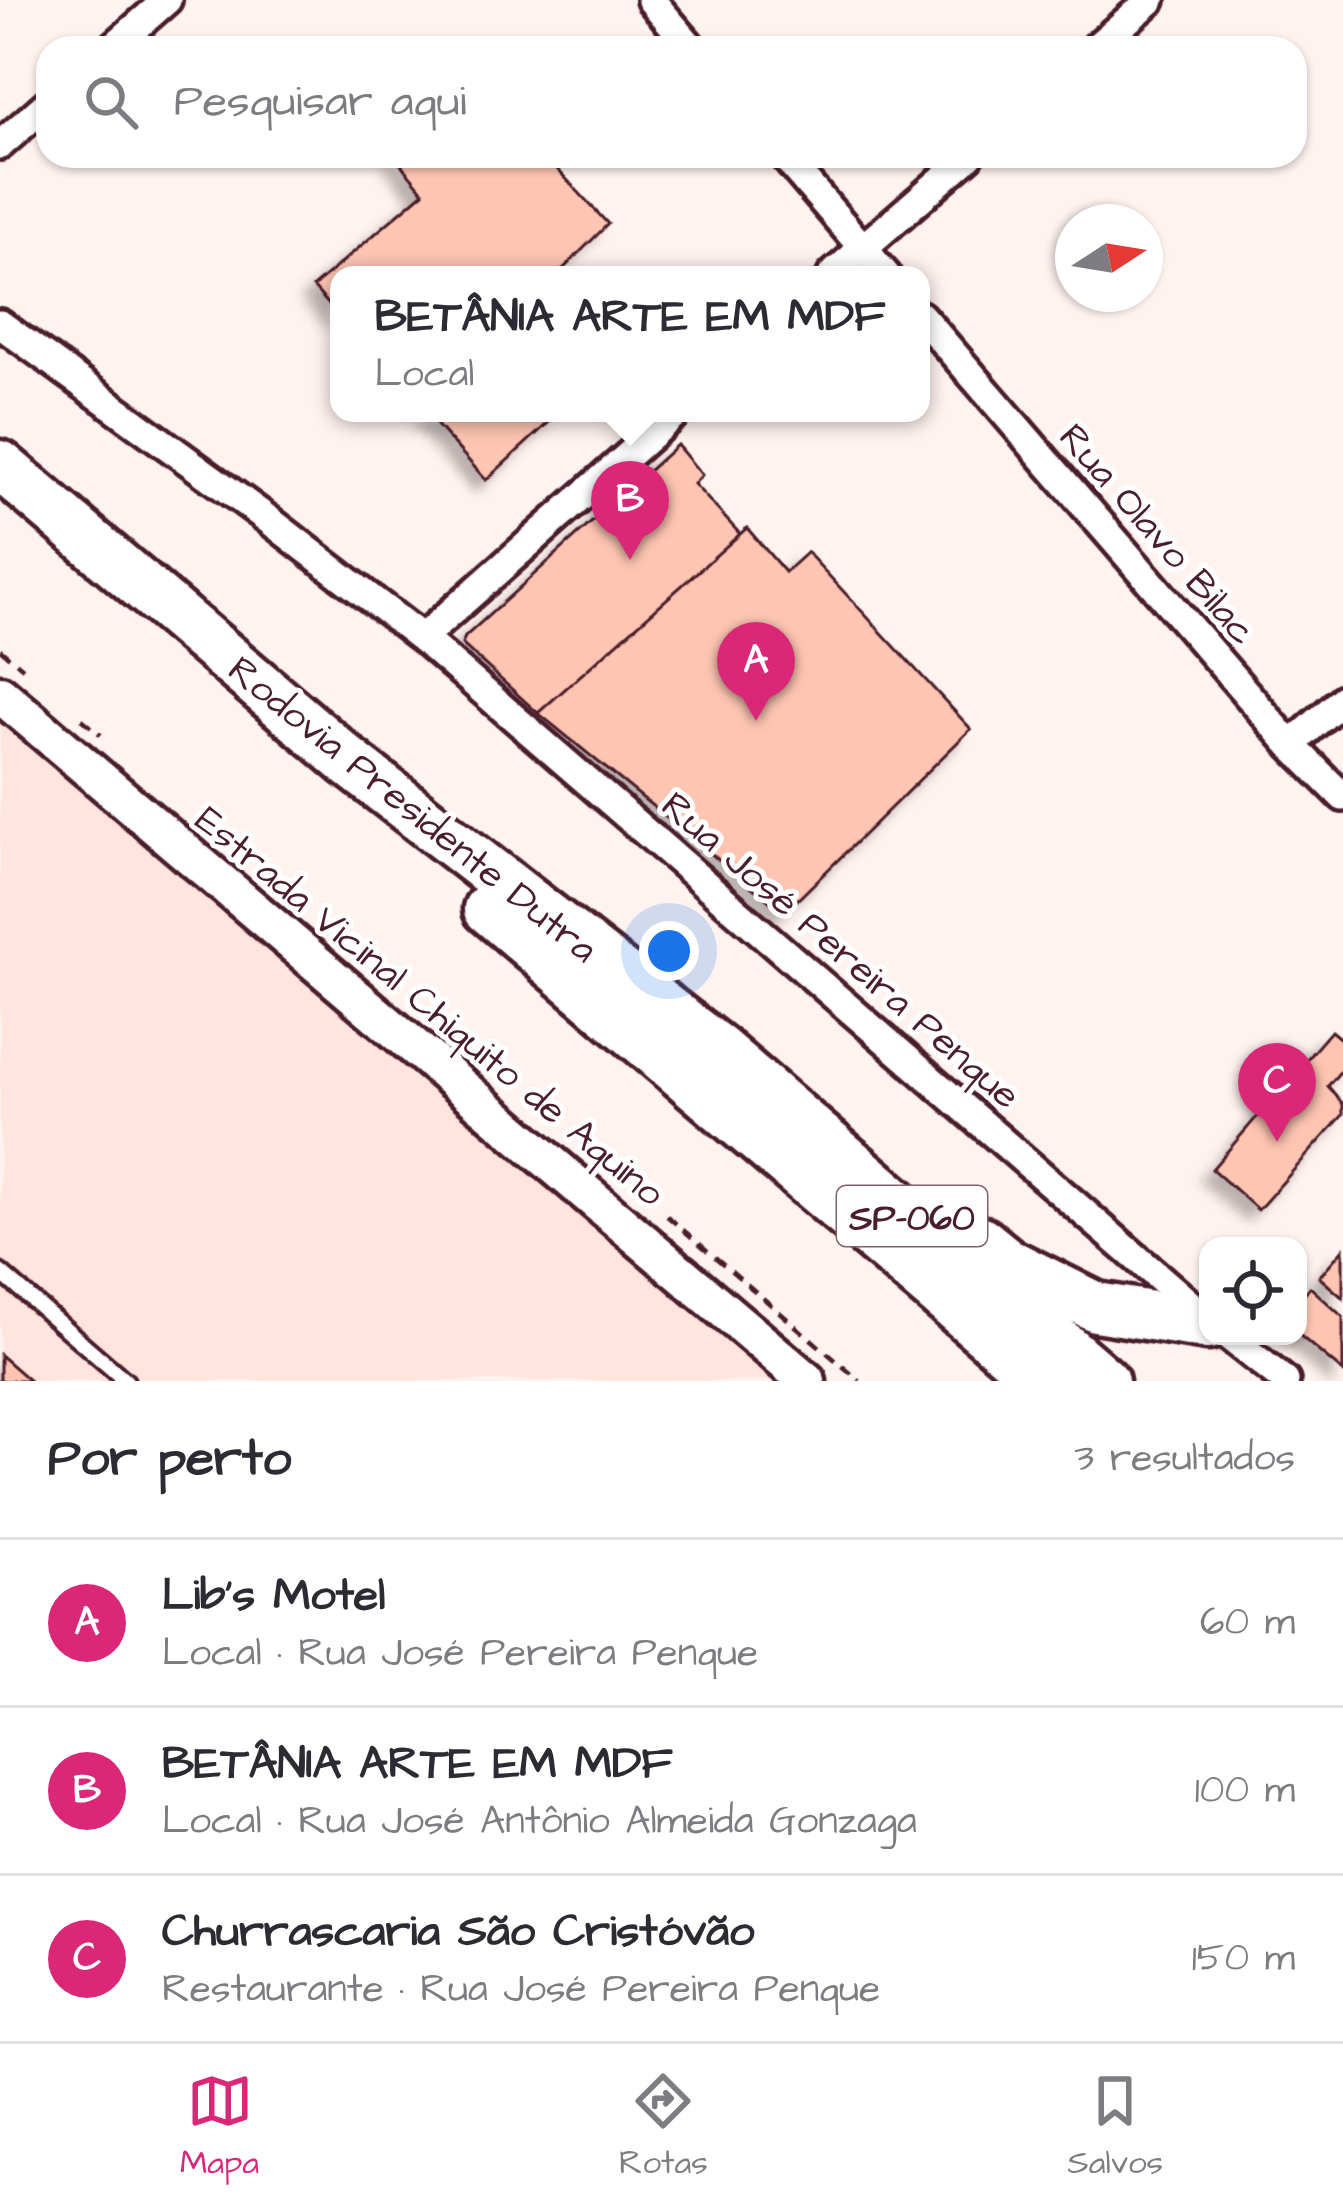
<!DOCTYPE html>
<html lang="pt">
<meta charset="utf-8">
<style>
:root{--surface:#fff;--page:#f7f7f7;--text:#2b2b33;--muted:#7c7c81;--line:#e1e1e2;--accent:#db2777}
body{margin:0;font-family:"Architects Daughter",sans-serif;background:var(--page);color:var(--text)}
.controls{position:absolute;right:36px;bottom:36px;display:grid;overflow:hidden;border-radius:24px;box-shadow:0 3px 9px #0004}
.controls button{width:108px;height:108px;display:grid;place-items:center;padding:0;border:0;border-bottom:3px solid var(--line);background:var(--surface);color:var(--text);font:60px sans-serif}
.compass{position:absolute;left:1055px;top:204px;width:108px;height:108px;border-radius:50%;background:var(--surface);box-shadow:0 3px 9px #0004;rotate:78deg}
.you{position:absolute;left:669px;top:951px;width:42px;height:42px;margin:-30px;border:9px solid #fff;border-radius:50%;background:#1a73e8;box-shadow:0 0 0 18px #1a73e833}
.badge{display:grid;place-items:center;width:78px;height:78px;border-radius:50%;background:var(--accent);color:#fff;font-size:39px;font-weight:700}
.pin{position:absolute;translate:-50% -99px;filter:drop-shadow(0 3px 6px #0008)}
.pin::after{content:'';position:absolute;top:63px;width:42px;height:36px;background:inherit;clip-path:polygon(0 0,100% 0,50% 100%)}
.popup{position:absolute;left:330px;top:266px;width:600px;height:156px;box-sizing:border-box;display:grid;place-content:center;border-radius:24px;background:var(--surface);filter:drop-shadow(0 3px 9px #0005);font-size:39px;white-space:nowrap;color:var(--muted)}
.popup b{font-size:45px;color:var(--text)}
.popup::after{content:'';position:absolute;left:50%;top:100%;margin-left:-24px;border:24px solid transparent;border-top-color:var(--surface)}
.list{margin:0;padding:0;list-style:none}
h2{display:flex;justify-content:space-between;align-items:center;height:156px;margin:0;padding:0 48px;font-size:51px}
h2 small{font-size:39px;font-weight:400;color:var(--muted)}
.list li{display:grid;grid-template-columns:78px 1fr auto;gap:36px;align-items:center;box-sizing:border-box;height:168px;padding:0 48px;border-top:3px solid var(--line)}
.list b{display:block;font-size:45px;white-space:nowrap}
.list p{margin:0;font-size:39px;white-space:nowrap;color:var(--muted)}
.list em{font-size:39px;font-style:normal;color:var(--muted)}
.icon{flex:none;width:66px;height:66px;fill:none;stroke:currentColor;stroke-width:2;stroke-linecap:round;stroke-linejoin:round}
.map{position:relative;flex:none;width:1343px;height:1381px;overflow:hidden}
.search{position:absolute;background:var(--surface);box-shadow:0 3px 9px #0004;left:36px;right:36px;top:36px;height:132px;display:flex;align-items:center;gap:30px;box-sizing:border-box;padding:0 42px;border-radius:36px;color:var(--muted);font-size:45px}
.sheet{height:660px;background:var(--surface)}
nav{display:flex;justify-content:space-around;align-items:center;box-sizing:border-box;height:168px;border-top:3px solid var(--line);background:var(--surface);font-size:33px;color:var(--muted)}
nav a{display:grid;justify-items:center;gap:6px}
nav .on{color:var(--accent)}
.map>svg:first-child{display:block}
.built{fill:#ffe5de}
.building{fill:#fec5b3;stroke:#4a1f2b;stroke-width:3;filter:url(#shadow)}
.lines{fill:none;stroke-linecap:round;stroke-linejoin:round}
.lane-casing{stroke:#4a1f2b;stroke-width:22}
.street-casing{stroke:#4a1f2b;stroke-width:36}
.secondary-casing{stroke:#4a1f2b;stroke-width:45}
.highway-casing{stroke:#4a1f2b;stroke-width:57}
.path{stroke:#4a1f2b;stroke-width:4.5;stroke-dasharray:12 9;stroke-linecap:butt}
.lane{stroke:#fff;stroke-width:14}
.street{stroke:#fff;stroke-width:27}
.secondary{stroke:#fff;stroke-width:36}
.highway{stroke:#fff;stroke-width:48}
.labels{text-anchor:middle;stroke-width:10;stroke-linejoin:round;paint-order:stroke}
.shield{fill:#fff;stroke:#80626b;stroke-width:3}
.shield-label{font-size:36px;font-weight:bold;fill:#4a1f2b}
.street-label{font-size:39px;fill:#4a1f2b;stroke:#fff}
</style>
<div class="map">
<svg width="1343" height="1381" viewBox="0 0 1343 1381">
<defs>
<filter id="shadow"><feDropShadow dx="-11" dy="11" stdDeviation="6" flood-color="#0004"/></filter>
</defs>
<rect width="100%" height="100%" fill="#fff3f0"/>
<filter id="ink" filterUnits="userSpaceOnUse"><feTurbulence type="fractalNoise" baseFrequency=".00833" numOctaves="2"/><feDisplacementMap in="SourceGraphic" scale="24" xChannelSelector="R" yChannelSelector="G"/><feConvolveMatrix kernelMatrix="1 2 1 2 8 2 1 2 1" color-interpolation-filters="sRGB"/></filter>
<g filter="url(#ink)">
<path class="built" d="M0 695 785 1381H0Z"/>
<path class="building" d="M394 156H545L608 224 557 275H339V316L313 287 424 192Z
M426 413H559L486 480Z
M677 445 702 475 694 484 740 534 538 713 462 644 465 637Z
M747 528 785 572 807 552 971 729 784 913 538 713Z
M1331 1031 1343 1041V1068L1328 1086 1343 1104V1115L1258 1210 1212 1169Z
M1343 1249V1298L1319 1277Z
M1310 1287 1343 1317V1372L1298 1334V1302Z
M0 1355 30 1381H0Z"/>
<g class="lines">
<defs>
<path id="lane" d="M0 1272 126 1381"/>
<path id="street" d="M651 0 692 48
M112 48 167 0
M1095 48 1151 0
M0 145 48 103
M784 156 886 275
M832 275 969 156
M921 316 1291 745 1343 797
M0 324 269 520 422 638 1208 1320
M422 638 676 413
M1291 745 1343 699
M1228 1336 1285 1381"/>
<path id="secondary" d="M0 694 807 1381"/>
<path id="highway" d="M0 465 349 762 720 1051 1104 1381
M488 909 1042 1381
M981 1241 1008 1263 1096 1307 1208 1325"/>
</defs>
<use href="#lane" class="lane-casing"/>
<use href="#street" class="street-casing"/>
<use href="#secondary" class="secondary-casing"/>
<use href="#highway" class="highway-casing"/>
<path class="path" d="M0 649 23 668
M82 719 101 735
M667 1216 860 1381"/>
<use href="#lane" class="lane"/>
<use href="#street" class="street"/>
<use href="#secondary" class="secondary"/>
<use href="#highway" class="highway"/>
</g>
</g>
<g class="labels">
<rect class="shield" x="837" y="1186" width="150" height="60" rx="9"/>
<g class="shield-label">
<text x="912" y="1229">SP-060</text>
</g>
<g class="street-label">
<text transform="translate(1159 533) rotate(49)" y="14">Rua Olavo Bilac</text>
<text transform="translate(414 808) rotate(39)" y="14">Rodovia Presidente Dutra</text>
<text transform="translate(842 949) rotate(41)" y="14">Rua José Pereira Penque</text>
<text transform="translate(431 1005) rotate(40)" y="14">Estrada Vicinal Chiquito de Aquino</text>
</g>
</g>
</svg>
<div class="controls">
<button><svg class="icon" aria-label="locate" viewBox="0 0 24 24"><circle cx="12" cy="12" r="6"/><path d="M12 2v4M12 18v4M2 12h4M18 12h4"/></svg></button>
</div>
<svg class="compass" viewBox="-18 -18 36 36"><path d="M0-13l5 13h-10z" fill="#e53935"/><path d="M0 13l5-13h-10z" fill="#7c7c81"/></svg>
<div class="you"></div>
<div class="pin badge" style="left:756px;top:721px">A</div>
<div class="pin badge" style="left:630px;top:560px">B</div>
<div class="popup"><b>BETÂNIA ARTE EM MDF</b>Local</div>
<div class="pin badge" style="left:1277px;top:1142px">C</div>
<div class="search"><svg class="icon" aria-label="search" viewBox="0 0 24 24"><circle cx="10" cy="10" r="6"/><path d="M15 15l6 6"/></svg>Pesquisar aqui</div>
</div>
<section class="sheet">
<h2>Por perto<small>3 resultados</small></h2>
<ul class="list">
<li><span class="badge">A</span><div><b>Lib's Motel</b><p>Local · Rua José Pereira Penque</p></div><em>60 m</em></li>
<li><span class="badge">B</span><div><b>BETÂNIA ARTE EM MDF</b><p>Local · Rua José Antônio Almeida Gonzaga</p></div><em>100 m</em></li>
<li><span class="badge">C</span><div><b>Churrascaria São Cristóvão</b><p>Restaurante · Rua José Pereira Penque</p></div><em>150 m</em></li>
</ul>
</section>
<nav>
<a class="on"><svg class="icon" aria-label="map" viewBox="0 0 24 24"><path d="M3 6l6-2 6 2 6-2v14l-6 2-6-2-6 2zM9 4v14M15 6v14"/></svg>Mapa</a>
<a><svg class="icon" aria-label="directions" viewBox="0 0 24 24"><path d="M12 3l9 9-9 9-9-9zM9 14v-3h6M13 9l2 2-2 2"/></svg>Rotas</a>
<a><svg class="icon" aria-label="saved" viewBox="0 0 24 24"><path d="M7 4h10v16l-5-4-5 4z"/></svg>Salvos</a>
</nav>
